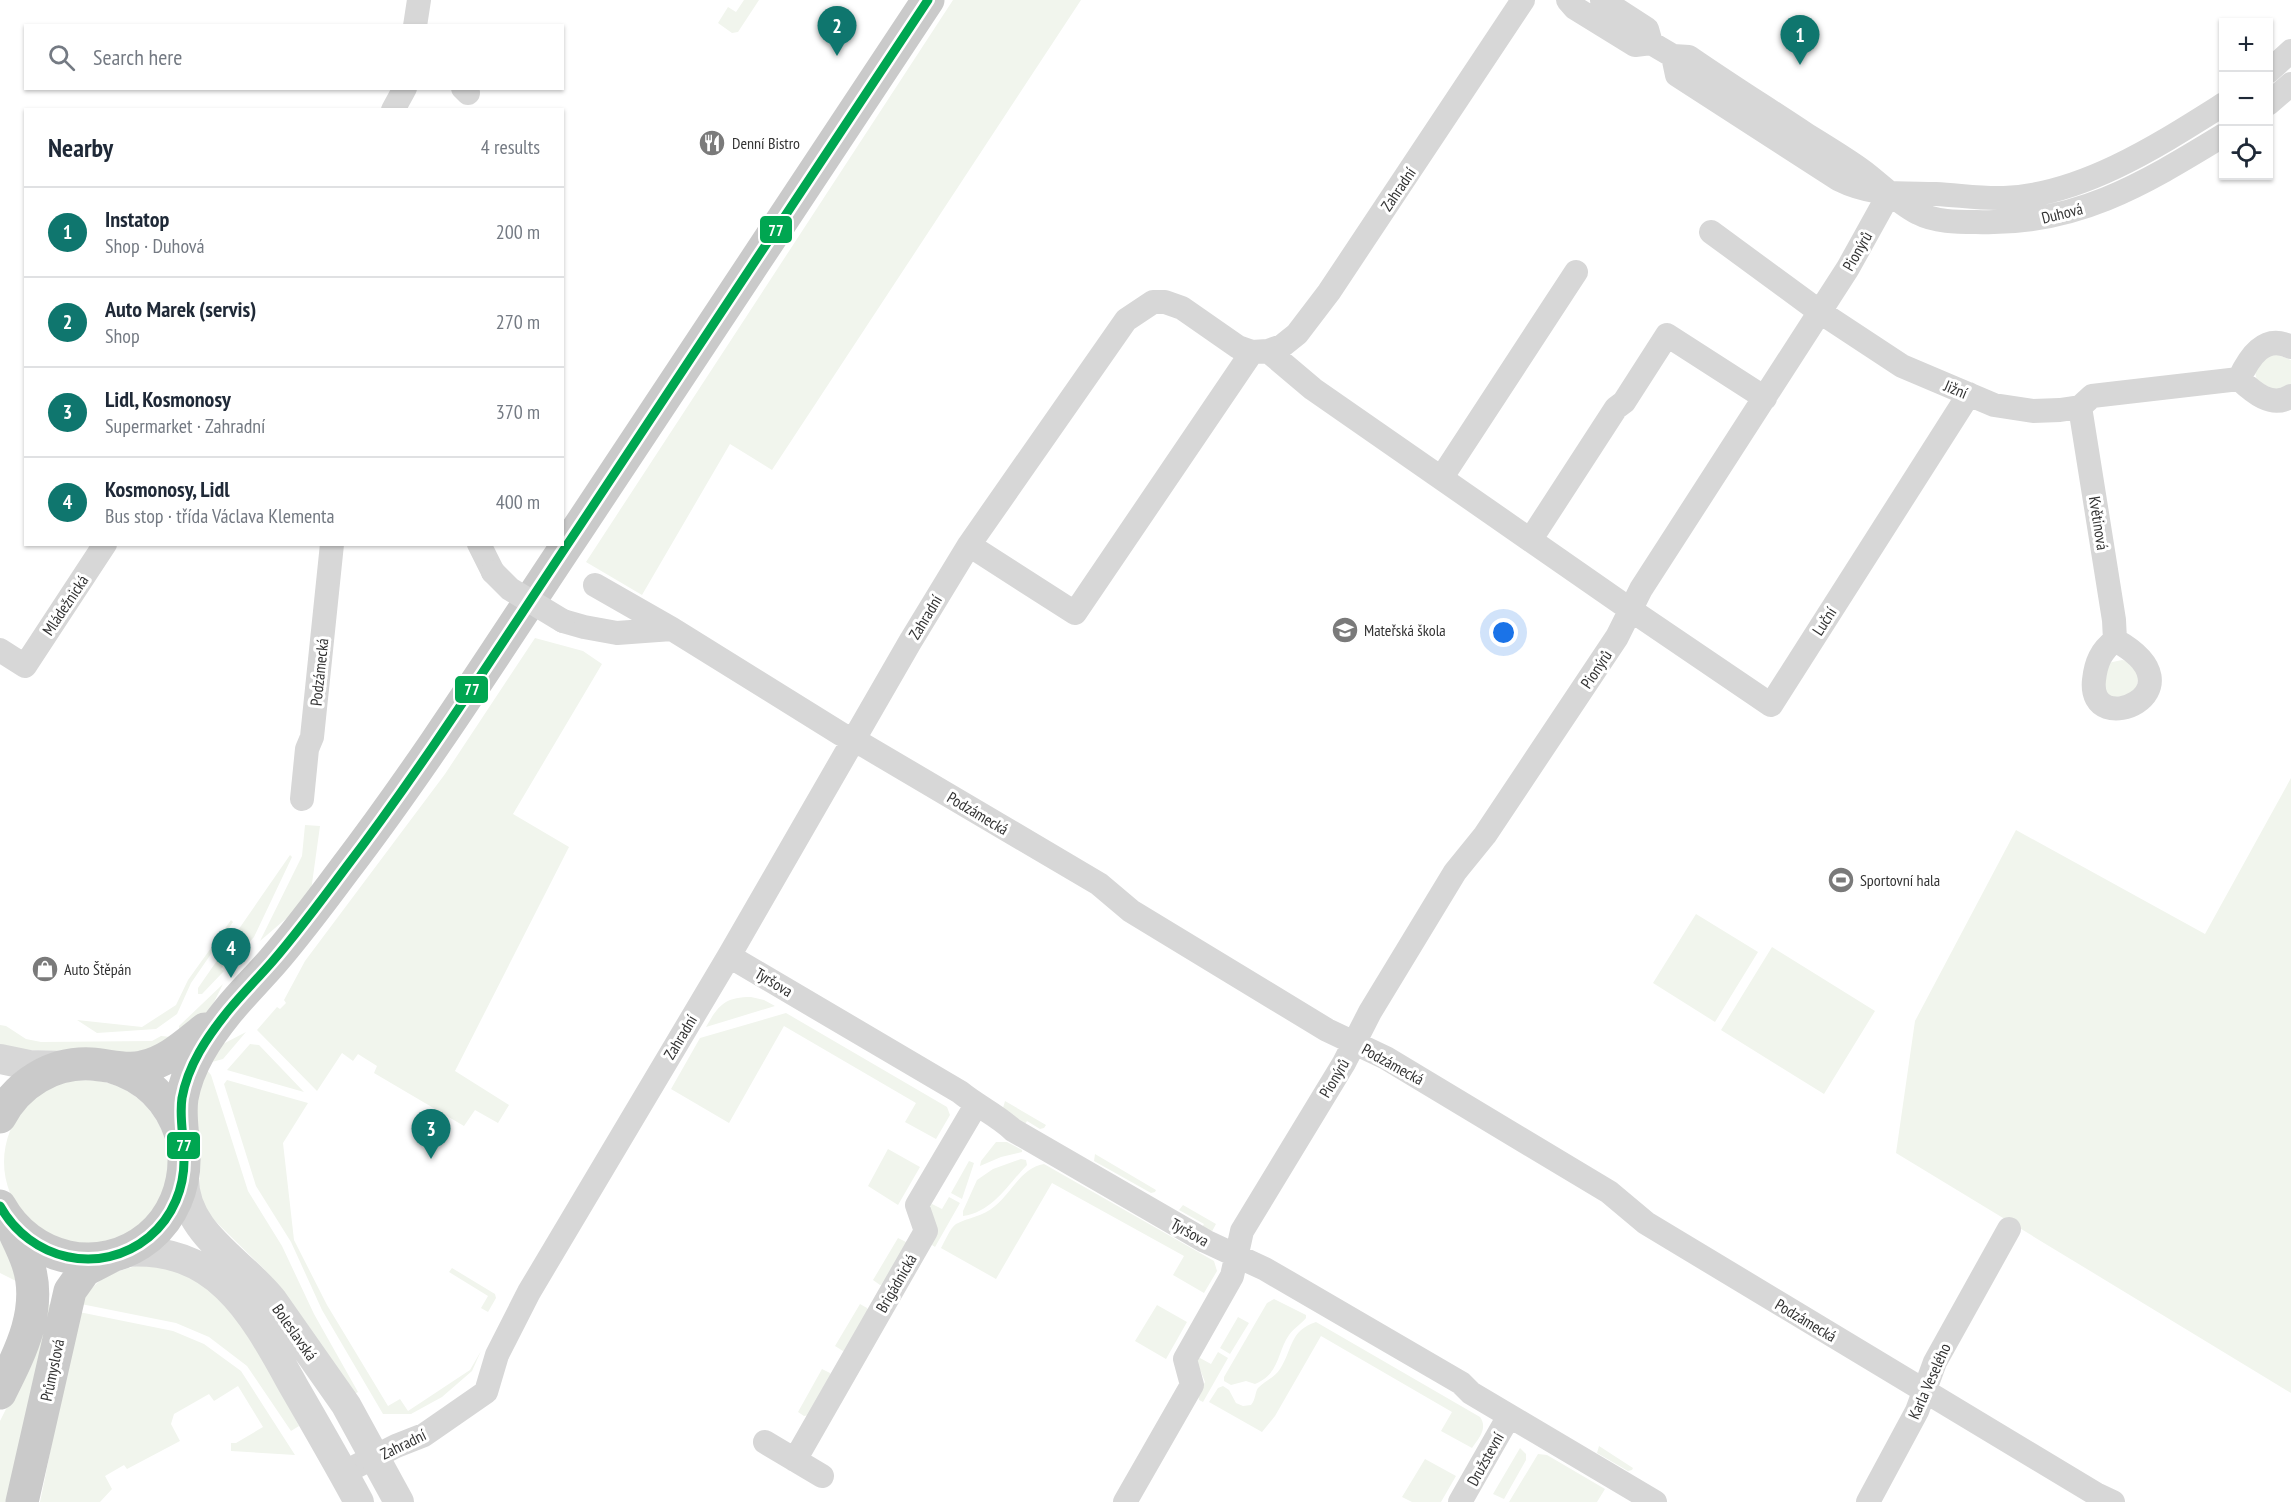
<!DOCTYPE html>
<meta charset="utf-8">
<style>
:root{--surface:#fff;--page:#f2f2f3;--text:#1f2937;--muted:#747a83;--line:#e0e1e3;--accent:#0f766e}
body{margin:0;font-family:"PT Sans Narrow",sans-serif;background:var(--page);color:var(--text)}
.controls{position:absolute;right:18px;top:18px;display:grid;overflow:hidden;border-radius:0px;box-shadow:0 2px 4px #0004}
.controls button{width:54px;height:54px;display:grid;place-items:center;padding:0;border:0;border-bottom:2px solid var(--line);background:var(--surface);color:var(--text);font:30px sans-serif}
.you{position:absolute;left:1504px;top:633px;width:21px;height:21px;margin:-15px;border:4px solid #fff;border-radius:50%;background:#1a73e8;box-shadow:0 0 0 9px #1a73e833}
.badge{display:grid;place-items:center;width:39px;height:39px;border-radius:50%;background:var(--accent);color:#fff;font-size:20px;font-weight:700}
.pin{position:absolute;translate:-50% -50px;filter:drop-shadow(0 2px 3px #0008)}
.pin::after{content:'';position:absolute;top:32px;width:21px;height:18px;background:inherit;clip-path:polygon(0 0,100% 0,50% 100%)}
.list{margin:0;padding:0;list-style:none}
h2{display:flex;justify-content:space-between;align-items:center;height:78px;margin:0;padding:0 24px;font-size:26px}
h2 small{font-size:20px;font-weight:400;color:var(--muted)}
.list li{display:grid;grid-template-columns:39px 1fr auto;gap:18px;align-items:center;box-sizing:border-box;height:90px;padding:0 24px;border-top:2px solid var(--line)}
.list b{display:block;font-size:22px;white-space:nowrap}
.list p{margin:0;font-size:20px;white-space:nowrap;color:var(--muted)}
.list em{font-size:20px;font-style:normal;color:var(--muted)}
.icon{flex:none;width:33px;height:33px;fill:none;stroke:currentColor;stroke-width:2;stroke-linecap:round;stroke-linejoin:round}
.map{position:relative;flex:none;width:2291px;height:1502px;overflow:hidden}
.search{position:absolute;background:var(--surface);box-shadow:0 2px 4px #0004;left:24px;top:24px;width:540px;height:66px;display:flex;align-items:center;gap:15px;box-sizing:border-box;padding:0 21px;border-radius:0px;color:var(--muted);font-size:22px}
.panel{position:absolute;background:var(--surface);box-shadow:0 2px 4px #0004;left:24px;top:108px;width:540px;height:438px;border-radius:0px}
.map>svg:first-child{display:block}
.green{fill:#f1f5ed}
.lines{fill:none;stroke-linecap:round;stroke-linejoin:round}
.minor{stroke:#d7d7d7;stroke-width:24}
.tertiary{stroke:#d7d7d7;stroke-width:30}
.primary{stroke:#cacaca;stroke-width:33}
.minor-bridge{stroke:#d7d7d7;stroke-width:24}
.bus-1-casing{stroke:#fff;stroke-width:14}
.bus-1{stroke:#00a651;stroke-width:9}
.labels{text-anchor:middle;stroke-width:6;stroke-linejoin:round;paint-order:stroke}
.poi-label{font-size:16px;fill:#333;stroke:#fff;text-anchor:start}
.street-label{font-size:16px;fill:#333;stroke:#fff}
.line-badge{stroke:#fff;stroke-width:2}
.badge-label{font-size:16px;text-anchor:middle;font-weight:bold;fill:#fff}
</style>
<div class="map">
<svg width="2291" height="1502" viewBox="0 0 2291 1502">
<rect width="100%" height="100%" fill="#fff"/>
<path class="green" d="M744 0H759L738 32 732 33 718 23 728 7 736 12Z
M953 0H1081L772 470 730 444 642 595 586 562Z
M2270 352 2291 360V384L2279 392 2257 381 2255 372Z
M535 638 583 651 602 664 513 814 569 847 455 1071 509 1105 498 1123 475 1110 464 1126 374 1073 377 1066 358 1054 353 1061 342 1053 317 1091 257 1030 277 1007 280 1009 286 1003 284 1000 305 961 445 774Z
M2122 660 2127 661 2139 675 2135 694 2109 698 2100 675 2108 663Z
M2291 778V1393L1896 1153 1915 1021 2016 830 2205 934Z
M305 825 320 826 310 898 260 941 302 856Z
M290 855 292 857 254 937 230 964 227 962 221 969 224 971 202 994H198V988Z
M1696 914 1758 952 1715 1022 1653 983Z
M231 920 233 922 191 983 177 1014 156 1029 97 1033 77 1020 142 1027 176 1005 188 980Z
M1772 947 1875 1011 1824 1094 1721 1030Z
M223 984 209 1012 179 1031V1026Z
M751 997 764 1000 775 1006 706 1027C718 1006 724 997 751 997Z
M786 1013 947 1107 950 1115 936 1139 905 1122 916 1103 784 1026 729 1123 671 1089 700 1038Z
M0 1025 6 1026 26 1039 41 1042 152 1041 161 1036 171 1037 157 1054 72 1049 55 1051 0 1049Z
M246 1032 223 1059 212 1062 221 1045Z
M250 1044 259 1045 304 1092 227 1070Z
M202 1064 211 1075 248 1191 282 1246 314 1314 358 1392 349 1397 264 1269 206 1212 199 1193 200 1167 193 1116Z
M227 1080 308 1103 283 1143 294 1240 327 1305 388 1406 400 1399 408 1411 470 1370 481 1351 472 1371 442 1397 411 1414H383L322 1310 291 1242 256 1186 224 1084Z
M4 1162a82 82 0 1 1 164 0a82 82 0 1 1-164 0Z
M1005 1101 1046 1125 1044 1128 1040 1129 1027 1121 1024 1126 1015 1121 1014 1115 1003 1108Z
M996 1142H1007L1022 1150V1152L1001 1157 980 1166 981 1161Z
M888 1149 920 1167 898 1205 868 1186Z
M1095 1154 1156 1190 1155 1192 1151 1193 1094 1161Z
M1021 1159 1026 1160 1027 1165C1008 1184 993 1212 963 1216V1211L977 1180 993 1169Z
M969 1161 974 1163 962 1199 951 1193Z
M1044 1164 1214 1261 1217 1271 1204 1293 1173 1275 1184 1256 1052 1183 996 1279 941 1248C945 1241 950 1228 956 1224 969 1217 982 1217 995 1206 1012 1192 1021 1168 1044 1164Z
M949 1197 960 1203 935 1247 932 1245 928 1206 932 1204 942 1209Z
M1183 1205 1216 1224 1210 1235 1200 1230 1204 1224 1179 1210Z
M0 1237 22 1284 0 1273Z
M898 1238 906 1242 907 1246 885 1284 880 1285 873 1280Z
M143 1264 198 1275 252 1335 299 1426 291 1431 247 1366 209 1337 176 1323 81 1304C96 1276 114 1272 143 1264Z
M452 1268 495 1294 496 1298 488 1312 481 1308 488 1296 449 1272Z
M1274 1299 1306 1315V1318C1301 1324 1294 1328 1289 1335 1277 1352 1280 1374 1255 1384L1246 1381 1231 1385 1224 1381V1377L1267 1303Z
M42 1302 51 1305 7 1502H0V1421L15 1391Z
M860 1304 867 1308 869 1312 846 1350 843 1351 835 1346Z
M1157 1305 1187 1322 1166 1359 1135 1341Z
M79 1312 173 1331 204 1344 241 1371 295 1455 231 1451V1443H236L263 1427 238 1386 214 1401 209 1394 174 1414 171 1424 180 1441 127 1469 124 1465 105 1476 112 1489 100 1502H40C54 1439 62 1375 79 1312Z
M1238 1317 1249 1323 1230 1354 1220 1348Z
M1316 1322 1480 1417C1488 1428 1479 1438 1472 1448L1441 1431 1452 1412 1321 1336 1275 1416 1262 1432 1209 1402 1218 1388 1223 1386 1229 1390 1236 1403 1243 1406 1251 1405C1256 1399 1255 1392 1258 1388 1265 1381 1274 1378 1280 1369 1293 1349 1289 1331 1316 1322Z
M1218 1352 1228 1358 1203 1402 1199 1400 1198 1395 1205 1382 1196 1359 1200 1358 1211 1364Z
M822 1369 830 1373 831 1377 809 1415 804 1416 798 1412Z
M1599 1446 1633 1468 1632 1470 1628 1471 1597 1453Z
M1520 1448 1526 1454V1460L1504 1499 1493 1494Z
M1538 1454 1547 1455 1605 1489 1597 1502H1509Z
M1425 1459 1456 1476 1441 1502H1412L1402 1497Z"/>
<g class="lines">
<path class="minor" d="M1568 0 1575 8 1635 45 1651 43 1673 56 1689 57C1728 84 1768 109 1807 135 1825 146 1843 157 1860 169 1880 183 1896 202 1918 213 1935 222 1957 222 1976 222 2075 226 2142 185 2224 135
M1602 0 1647 29 1651 43
M415 26 419 0
M1673 56 1677 75 1838 179C1872 196 1899 193 1936 194 1958 195 1981 199 2004 198 2082 195 2159 145 2224 104
M2268 72 2291 51
M463 88 468 93
M2268 104 2291 84
M393 110 405 88
M1711 232 1820 312 1902 366 1994 405 2033 411 2060 410 2080 407 2092 396 2239 379C2253 392 2272 409 2291 396
M1268 351 1313 389 1631 610 1771 705 1969 394
M2239 379C2249 358 2264 333 2291 347
M2080 407 2114 620 2115 640C2207 691 2087 742 2094 680 2096 662 2101 651 2115 640
M1442 477 1576 272
M1531 539 1616 408 1624 402 1667 335 1765 398
M479 544 493 572
M969 545 1075 613 1252 352
M595 585 672 629
M563 621 584 627 617 633 672 629 841 734 865 746 1099 884 1131 911 1327 1030 1386 1058 1609 1192 1646 1223 2096 1494 2113 1502
M0 650 25 666 105 544
M302 799 307 749 312 737 332 544
M729 956 960 1092C977 1106 997 1115 1013 1130L1205 1241 1265 1269 1461 1383 1471 1393 1655 1502
M765 1442 822 1476
M795 1460 926 1231 917 1205 976 1105
M343 1473 396 1446 424 1435 486 1392 497 1355 529 1292 729 956 910 642 969 545 1126 320 1153 302H1165L1182 308 1238 347 1252 352 1268 351 1282 346 1297 334 1329 292 1523 0
M1125 1502 1192 1385 1185 1359 1232 1276 1242 1231 1344 1063 1370 1012 1455 872 1485 835 1617 637 1641 589 1848 268 1889 194
M1460 1502 1509 1416
M1868 1502 1917 1411 1935 1362 2009 1229"/>
<path class="tertiary" d="M0 1059 29 1065 65 1066
M184 1175C182 1233 241 1260 273 1301L346 1405 399 1502
M124 1252C219 1245 254 1315 294 1387 316 1425 338 1463 359 1502"/>
<path class="primary" d="M112 1067C146 1077 170 1101 181 1135
M0 1117C18 1083 53 1062 91 1064 109 1065 125 1071 142 1067 167 1062 186 1044 205 1029
M0 1206C30 1260 100 1277 149 1237 173 1217 185 1187 184 1156 184 1136 179 1118 182 1098 188 1065 207 1037 228 1011 242 994 258 978 272 962 298 932 321 901 344 870 428 760 502 642 579 527 695 351 812 176 928 0
M0 1393C20 1353 43 1309 28 1264 24 1251 17 1238 11 1225
M22 1502 70 1291 85 1270 110 1257"/>
<path class="minor-bridge" d="M493 572 510 589 563 621"/>
<defs>
<path id="bus-1" d="M0 1206C30 1260 100 1277 149 1237 173 1217 185 1187 184 1156 184 1136 179 1118 182 1098 188 1065 207 1037 228 1011 242 994 258 978 272 962 298 932 321 901 344 870 428 760 502 642 579 527 695 351 812 176 928 0"/>
</defs>
<use href="#bus-1" class="bus-1-casing"/>
<use href="#bus-1" class="bus-1"/>
</g>
<defs>
<symbol id="restaurant-disc" viewBox="-11 -11 22 22"><circle r="9.5" fill="#7a7a7a" stroke="#fff"/><path d="M-5-6h1v4h1v-4h1v4h1v-4h1v5L-1.5 .5V6h-2V.5L-5-1ZM5-6V6H3V1.5H1.5Q1.5-4 5-6Z" fill="#fff"/></symbol>
<symbol id="school-disc" viewBox="-11 -11 22 22"><circle r="9.5" fill="#7a7a7a" stroke="#fff"/><path d="M0-5L7-2L0 1L-7-2ZM-4 1L0 2.5L4 1V4Q0 6-4 4Z" fill="#fff"/></symbol>
<symbol id="stadium-disc" viewBox="-11 -11 22 22"><circle r="9.5" fill="#7a7a7a" stroke="#fff"/><path d="M0-5a6.5 5 0 1 0 0 10a6.5 5 0 1 0 0-10ZM-3.5-1.8h7v3.6h-7Z" fill="#fff"/></symbol>
<symbol id="shop-disc" viewBox="-11 -11 22 22"><circle r="9.5" fill="#7a7a7a" stroke="#fff"/><path d="M-5-2.5h2.3a2.7 3.5 0 0 1 5.4 0H5L5.5 6h-11ZM-1.5-2.5h3a1.5 2.3 0 0 0-3 0Z" fill="#fff"/></symbol>
</defs>
<g fill-rule="evenodd">
<use href="#restaurant-disc" x="697" y="128" width="30" height="30"/>
<use href="#school-disc" x="1330" y="615" width="30" height="30"/>
<use href="#stadium-disc" x="1826" y="865" width="30" height="30"/>
<use href="#shop-disc" x="30" y="954" width="30" height="30"/>
</g>
<g class="labels">
<g class="poi-label">
<text x="732" y="149">Denní Bistro</text>
<text x="1364" y="636">Mateřská škola</text>
<text x="1860" y="886">Sportovní hala</text>
<text x="64" y="975">Auto Štěpán</text>
</g>
<g class="street-label">
<text transform="translate(1398 189) rotate(-56)" y="6">Zahradní</text>
<text transform="translate(2062 213) rotate(-14)" y="6">Duhová</text>
<text transform="translate(1857 251) rotate(-60)" y="6">Pionýrů</text>
<text transform="translate(1956 389) rotate(23)" y="6">Jižní</text>
<text transform="translate(2099 523) rotate(81)" y="6">Květinová</text>
<text transform="translate(65 605) rotate(-56)" y="6">Mládežnická</text>
<text transform="translate(925 617) rotate(-59)" y="6">Zahradní</text>
<text transform="translate(1824 621) rotate(-57)" y="6">Luční</text>
<text transform="translate(1596 669) rotate(-56)" y="6">Pionýrů</text>
<text transform="translate(319 672) rotate(-84)" y="6">Podzámecká</text>
<text transform="translate(978 813) rotate(31)" y="6">Podzámecká</text>
<text transform="translate(774 982) rotate(31)" y="6">Tyršova</text>
<text transform="translate(680 1037) rotate(-59)" y="6">Zahradní</text>
<text transform="translate(1393 1064) rotate(29)" y="6">Podzámecká</text>
<text transform="translate(1334 1078) rotate(-59)" y="6">Pionýrů</text>
<text transform="translate(1190 1232) rotate(29)" y="6">Tyršova</text>
<text transform="translate(896 1283) rotate(-60)" y="6">Brigádnická</text>
<text transform="translate(1806 1320) rotate(31)" y="6">Podzámecká</text>
<text transform="translate(295 1332) rotate(55)" y="6">Boleslavská</text>
<text transform="translate(52 1370) rotate(-78)" y="6">Průmyslová</text>
<text transform="translate(1929 1381) rotate(-66)" y="6">Karla Veselého</text>
<text transform="translate(403 1444) rotate(-26)" y="6">Zahradní</text>
<text transform="translate(1485 1459) rotate(-61)" y="6">Družstevní</text>
</g>
</g>
<g class="line-badge">
<rect x="759" y="215" width="34" height="29" rx="6" fill="#00a651"/>
<rect x="454" y="675" width="35" height="29" rx="6" fill="#00a651"/>
<rect x="166" y="1131" width="35" height="29" rx="6" fill="#00a651"/>
</g>
<g class="badge-label">
<text x="776" y="236">77</text>
<text x="472" y="695">77</text>
<text x="184" y="1151">77</text>
</g>
</svg>
<div class="controls">
<button>+</button>
<button>−</button>
<button><svg class="icon" aria-label="locate" viewBox="0 0 24 24"><circle cx="12" cy="12" r="6"/><path d="M12 2v4M12 18v4M2 12h4M18 12h4"/></svg></button>
</div>
<div class="you"></div>
<div class="pin badge" style="left:1800px;top:65px">1</div>
<div class="pin badge" style="left:837px;top:56px">2</div>
<div class="pin badge" style="left:431px;top:1159px">3</div>
<div class="pin badge" style="left:231px;top:978px">4</div>
<div class="search"><svg class="icon" aria-label="search" viewBox="0 0 24 24"><circle cx="10" cy="10" r="6"/><path d="M15 15l6 6"/></svg>Search here</div>
<section class="panel">
<h2>Nearby<small>4 results</small></h2>
<ul class="list">
<li><span class="badge">1</span><div><b>Instatop</b><p>Shop · Duhová</p></div><em>200 m</em></li>
<li><span class="badge">2</span><div><b>Auto Marek (servis)</b><p>Shop</p></div><em>270 m</em></li>
<li><span class="badge">3</span><div><b>Lidl, Kosmonosy</b><p>Supermarket · Zahradní</p></div><em>370 m</em></li>
<li><span class="badge">4</span><div><b>Kosmonosy, Lidl</b><p>Bus stop · třída Václava Klementa</p></div><em>400 m</em></li>
</ul>
</section>
</div>
